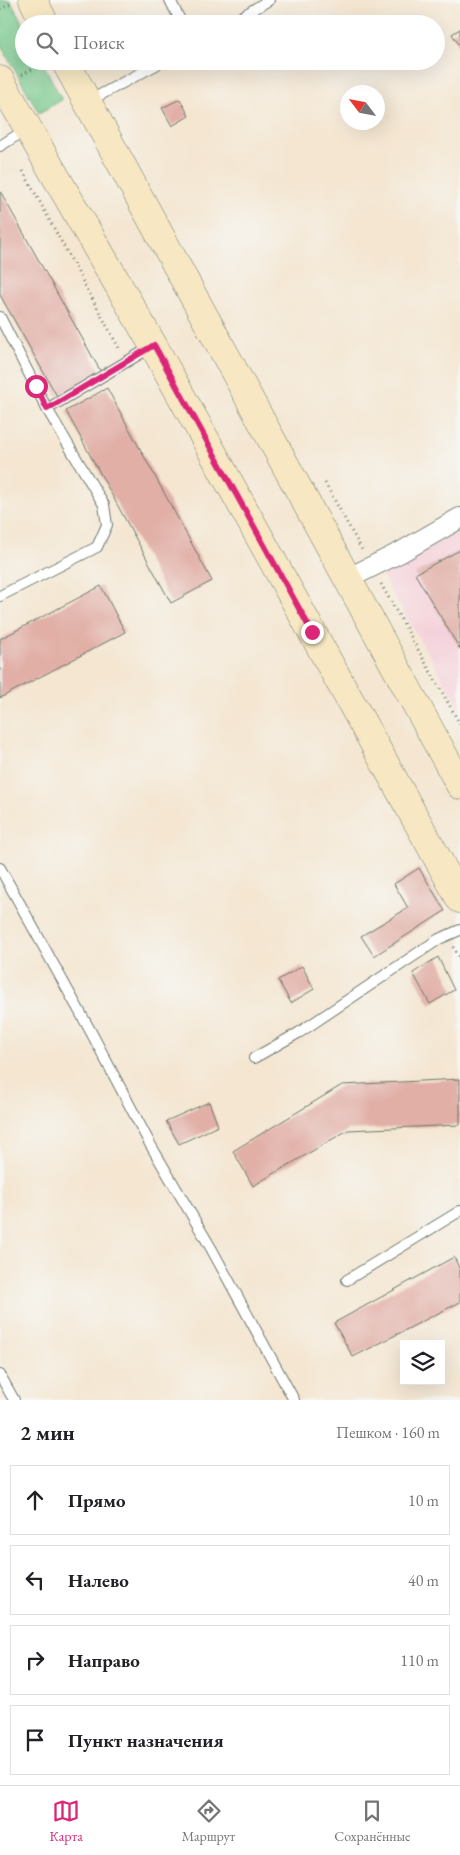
<!DOCTYPE html>
<html lang="ru">
<meta charset="utf-8">
<style>
:root{--surface:#fff;--page:#f6f6f6;--text:#202124;--muted:#757577;--line:#e0e0e0;--accent:#db2777}
body{margin:0;font-family:"EB Garamond",serif;background:var(--page);color:var(--text)}
.controls{position:absolute;right:15px;bottom:15px;display:grid;overflow:hidden;border-radius:0px;box-shadow:0 5px 20px #0002}
.controls button{width:45px;height:45px;display:grid;place-items:center;padding:0;border:0;border-bottom:1px solid var(--line);background:var(--surface);color:var(--text);font:25px sans-serif}
.compass{position:absolute;left:340px;top:85px;width:45px;height:45px;border-radius:50%;background:var(--surface);box-shadow:0 5px 20px #0002;rotate:302deg}
.stop{position:absolute;width:15px;height:15px;margin:-11px;border:4px solid #db2777;border-radius:50%;background:#fff}
.stop.end{background:#db2777;border-color:#fff;box-shadow:0 1px 5px #0008}
.list{margin:0;padding:0;list-style:none}
h2{display:flex;justify-content:space-between;align-items:center;height:65px;margin:0;padding:0 20px;font-size:21px}
h2 small{font-size:16px;font-weight:400;color:var(--muted)}
.list li{display:grid;grid-template-columns:32px 1fr auto;gap:15px;align-items:center;box-sizing:border-box;height:70px;margin:0 10px 10px;padding:0 10px;border:1px solid var(--line);border-radius:0px}
.list b{display:block;font-size:19px;white-space:nowrap}
.list em{font-size:16px;font-style:normal;color:var(--muted)}
.icon{flex:none;width:28px;height:28px;fill:none;stroke:currentColor;stroke-width:2;stroke-linecap:round;stroke-linejoin:round}
.map{position:relative;flex:none;width:460px;height:1400px;overflow:hidden}
.search{position:absolute;background:var(--surface);box-shadow:0 5px 20px #0002;left:15px;right:15px;top:15px;height:55px;display:flex;align-items:center;gap:12px;box-sizing:border-box;padding:0 18px;border-radius:28px;color:var(--muted);font-size:19px}
.sheet{height:385px;background:var(--surface)}
nav{display:flex;justify-content:space-around;align-items:center;box-sizing:border-box;height:70px;border-top:1px solid var(--line);background:var(--surface);font-size:14px;color:var(--muted)}
nav a{display:grid;justify-items:center;gap:2px}
nav .on{color:var(--accent)}
.map>svg:first-child{display:block}
.built{fill:#f5cfd9}
.green{fill:#75c789;stroke:#4a825e}
.building{fill:#e1afa6}
.lines{fill:none;stroke-linecap:round;stroke-linejoin:round}
.lane-casing{stroke:#6a786b;stroke-width:12}
.street-casing{stroke:#6a786b;stroke-width:22}
.secondary-casing{stroke:#6a786b;stroke-width:29}
.path{stroke:#6a786b;stroke-width:3;stroke-dasharray:1 4;stroke-linecap:butt}
.lane{stroke:#fff;stroke-width:10}
.street{stroke:#fff;stroke-width:20}
.secondary{stroke:#f7e8c3;stroke-width:28}
.route{stroke:#db2777;stroke-width:6}
</style>
<div class="map">
<svg width="460" height="1400" viewBox="0 0 460 1400">
<rect width="100%" height="100%" fill="#f6f6f2"/>
<filter id="ink" filterUnits="userSpaceOnUse"><feTurbulence type="fractalNoise" baseFrequency=".02" numOctaves="2"/><feDisplacementMap in="SourceGraphic" scale="10" xChannelSelector="R" yChannelSelector="G"/><feConvolveMatrix kernelMatrix="1 2 1 2 8 2 1 2 1" color-interpolation-filters="sRGB"/></filter>
<filter id="wash" filterUnits="userSpaceOnUse"><feTurbulence type="fractalNoise" baseFrequency=".0096" numOctaves="4" result="noise"/><feDisplacementMap in="SourceGraphic" scale="20" xChannelSelector="R" yChannelSelector="G"/><feGaussianBlur stdDeviation="1.12" result="paint"/><feColorMatrix in="noise" values="0 0 0 0 0 0 0 0 0 0 0 0 0 0 0 0 0 1.4 0 .05"/><feComposite in="paint" operator="in"/></filter>
<g filter="url(#wash)">
<rect width="100%" height="100%" fill="#f4e6d1"/>
<path class="built" d="M460 530V708L382 576Z"/>
<path class="green" d="M0 0H10L24 26V61H42L62 100 39 113 0 44Z"/>
<g id="blocks">
<path class="building" d="M460 29V47L452 34Z
M180 99 189 116 172 126 162 108Z
M0 191 101 372 57 396 0 295Z
M107 388 212 581 171 603 66 411Z
M460 550V649L415 574Z
M101 586 125 632 0 698V639Z
M419 868 445 911 374 956 361 936 408 908 394 884Z
M438 957 454 990 430 1004 413 973Z
M302 966 314 989 291 1003 278 980Z
M460 1079V1125L348 1130 253 1186 233 1151 342 1085Z
M209 1102 218 1126 179 1144 166 1121Z
M454 1257 460 1270V1302L353 1357 334 1323Z"/>
</g>
</g>
<g filter="url(#ink)">
<use href="#blocks" fill-opacity="0" stroke="#6a786b" stroke-width="1"/>
<g class="lines">
<defs>
<path id="lane" d="M170 0 182 24
M230 24 269 0
M89 101 163 61
M0 146 27 129
M0 317 47 409 104 505 107 525 97 547 0 596
M47 409 153 346
M0 868 91 1032 150 1144 211 1248 294 1400
M254 1058 300 1032 439 939 460 930
M347 1280 460 1211
M0 1375 14 1400"/>
<path id="street" d="M349 578 401 552 460 518"/>
<path id="secondary" d="M33 0 45 24
M65 61 460 785
M0 80 153 345 460 899"/>
</defs>
<use href="#lane" class="lane-casing"/>
<use href="#street" class="street-casing"/>
<use href="#secondary" class="secondary-casing"/>
<path class="path" d="M0 9 11 4
M22 75 43 63
M23 171 120 350
M325 483 362 550
M381 584 460 724
M453 947 460 959"/>
<use href="#lane" class="lane"/>
<use href="#street" class="street"/>
<use href="#secondary" class="secondary"/>
</g>
</g>
<g class="lines" filter="url(#ink)">
<path class="route" d="M36 386 47 409 154 345 312 632"/>
</g>
</svg>
<div class="controls">
<button><svg class="icon" aria-label="layers" viewBox="0 0 24 24"><path d="M12 4l9 5-9 5-9-5zM3 14l9 5 9-5"/></svg></button>
</div>
<svg class="compass" viewBox="-18 -18 36 36"><path d="M0-13l5 13h-10z" fill="#e53935"/><path d="M0 13l5-13h-10z" fill="#757577"/></svg>
<div class="stop" style="left:36px;top:386px"></div>
<div class="stop end" style="left:312px;top:632px"></div>
<div class="search"><svg class="icon" aria-label="search" viewBox="0 0 24 24"><circle cx="10" cy="10" r="6"/><path d="M15 15l6 6"/></svg>Поиск</div>
</div>
<section class="sheet">
<h2>2 мин<small>Пешком · 160 m</small></h2>
<ul class="list">
<li><svg class="icon" aria-label="ahead" viewBox="0 0 24 24"><path d="M12 20V5M6 11l6-6 6 6"/></svg><div><b>Прямо</b></div><em>10 m</em></li>
<li><svg class="icon" aria-label="left" viewBox="0 0 24 24"><path d="M17 20v-9H6M10 6l-5 5 5 5"/></svg><div><b>Налево</b></div><em>40 m</em></li>
<li><svg class="icon" aria-label="right" viewBox="0 0 24 24"><path d="M7 20v-9h11M14 6l5 5-5 5"/></svg><div><b>Направо</b></div><em>110 m</em></li>
<li><svg class="icon" aria-label="arrive" viewBox="0 0 24 24"><path d="M6 21V4h12l-3 4 3 4H6"/></svg><div><b>Пункт назначения</b></div></li>
</ul>
</section>
<nav>
<a class="on"><svg class="icon" aria-label="map" viewBox="0 0 24 24"><path d="M3 6l6-2 6 2 6-2v14l-6 2-6-2-6 2zM9 4v14M15 6v14"/></svg>Карта</a>
<a><svg class="icon" aria-label="directions" viewBox="0 0 24 24"><path d="M12 3l9 9-9 9-9-9zM9 14v-3h6M13 9l2 2-2 2"/></svg>Маршрут</a>
<a><svg class="icon" aria-label="saved" viewBox="0 0 24 24"><path d="M7 4h10v16l-5-4-5 4z"/></svg>Сохранённые</a>
</nav>
